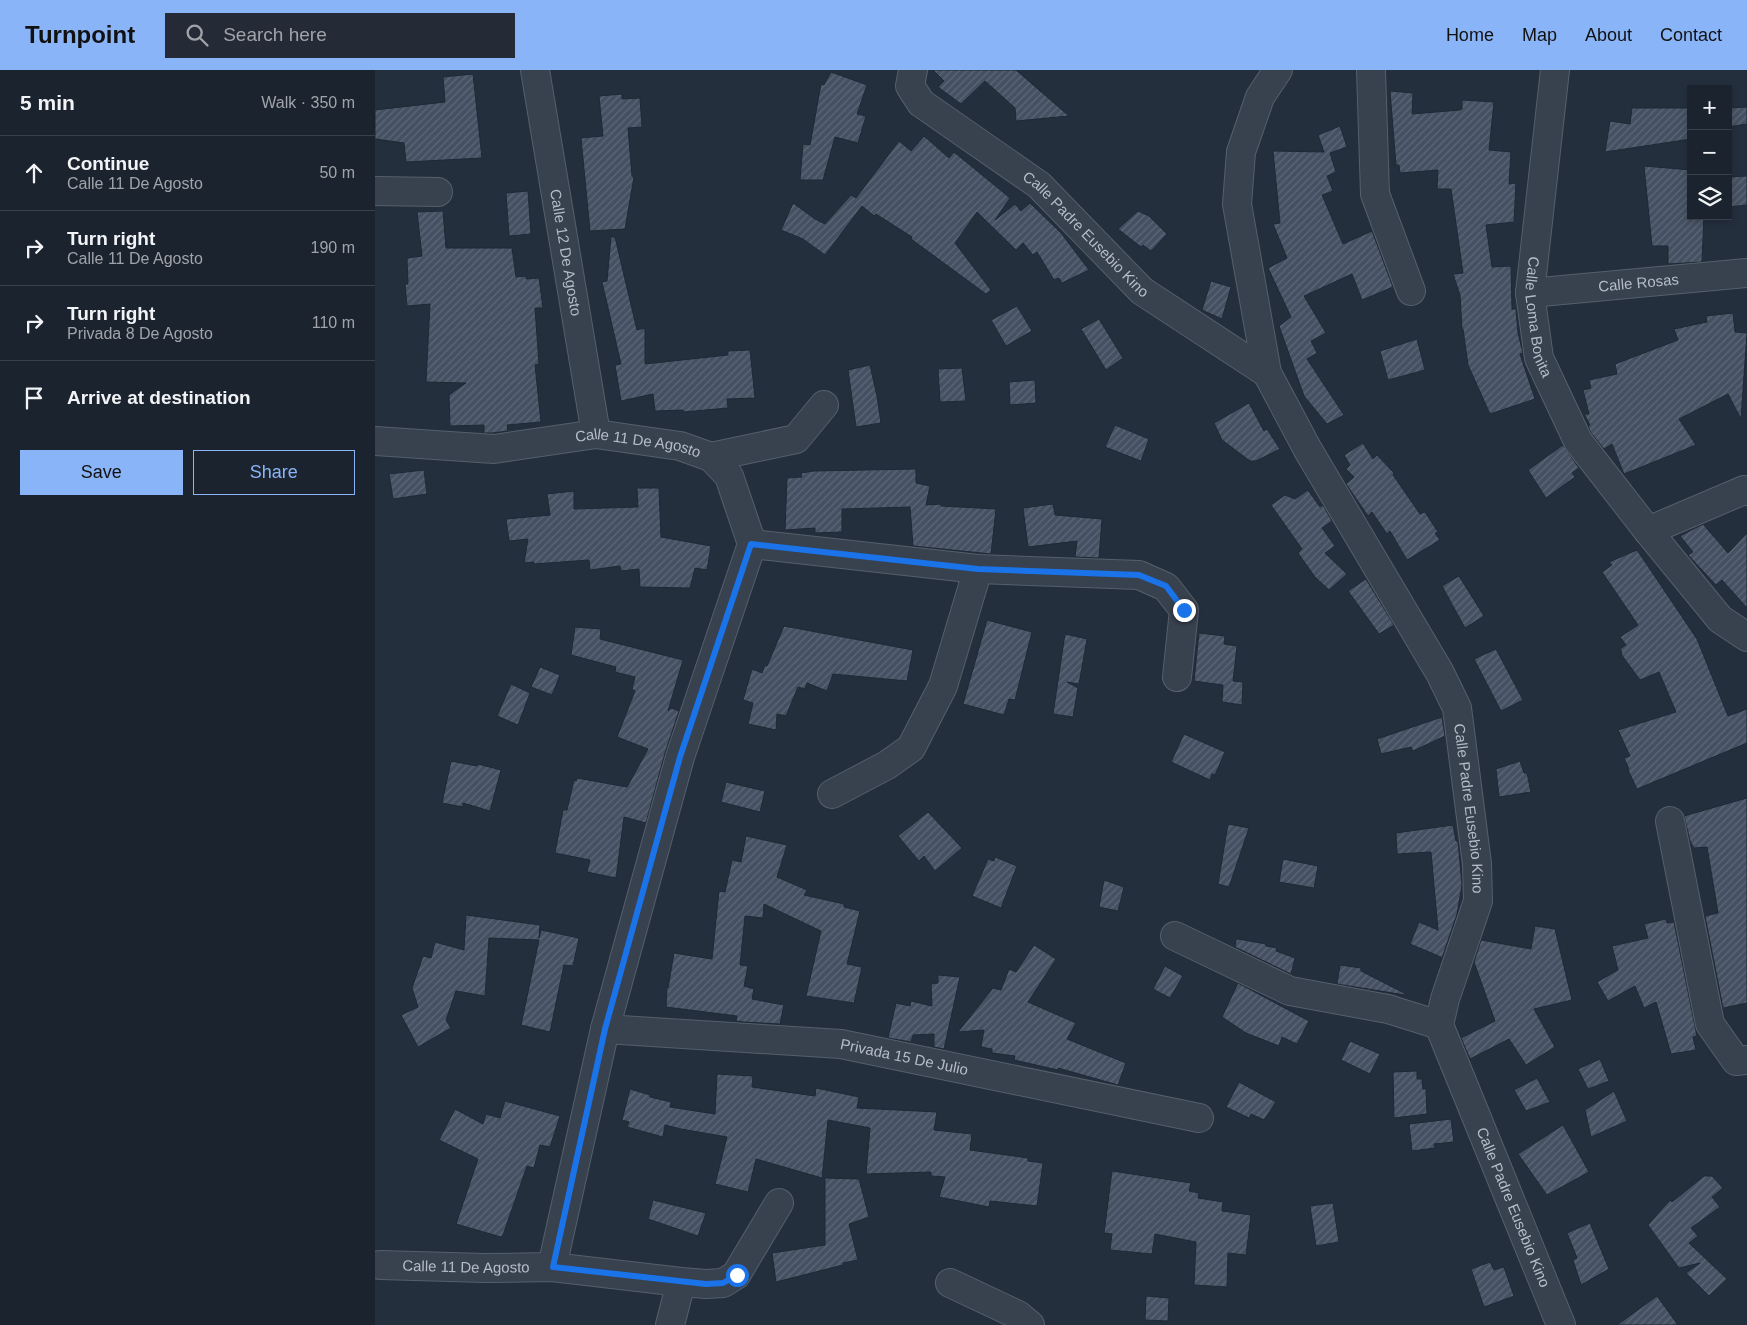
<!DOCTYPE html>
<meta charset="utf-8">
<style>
:root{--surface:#1b232e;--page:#242b36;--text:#f1f3f6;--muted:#a0a4aa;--line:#39404a;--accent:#8ab4f8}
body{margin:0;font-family:Helvetica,sans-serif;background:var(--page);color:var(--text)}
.controls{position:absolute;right:15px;top:15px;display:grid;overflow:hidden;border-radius:0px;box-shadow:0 2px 8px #0003}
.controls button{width:45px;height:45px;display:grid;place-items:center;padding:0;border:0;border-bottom:1px solid var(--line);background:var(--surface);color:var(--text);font:25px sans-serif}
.stop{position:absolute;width:15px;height:15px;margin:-11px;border:4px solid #1a73e8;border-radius:50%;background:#fff}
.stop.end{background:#1a73e8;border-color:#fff;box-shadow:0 1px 5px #0008}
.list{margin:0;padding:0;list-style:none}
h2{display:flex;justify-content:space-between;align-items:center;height:65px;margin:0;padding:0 20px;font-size:21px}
h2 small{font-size:16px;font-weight:400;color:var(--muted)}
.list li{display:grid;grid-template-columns:32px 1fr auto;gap:15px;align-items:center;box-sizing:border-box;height:75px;padding:0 20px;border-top:1px solid var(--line)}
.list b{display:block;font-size:19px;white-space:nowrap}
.list p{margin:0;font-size:16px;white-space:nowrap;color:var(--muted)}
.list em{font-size:16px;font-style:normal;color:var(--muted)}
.actions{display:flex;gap:10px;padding:15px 20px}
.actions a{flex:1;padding:11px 0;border:1px solid var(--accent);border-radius:0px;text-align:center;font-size:18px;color:var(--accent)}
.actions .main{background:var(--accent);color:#111}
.icon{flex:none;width:28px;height:28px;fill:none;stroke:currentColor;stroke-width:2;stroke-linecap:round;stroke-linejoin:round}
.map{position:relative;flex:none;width:1372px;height:1255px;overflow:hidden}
header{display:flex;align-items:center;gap:30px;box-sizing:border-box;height:70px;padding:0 25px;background:var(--accent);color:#111}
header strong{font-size:24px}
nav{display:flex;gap:28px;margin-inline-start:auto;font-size:18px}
.search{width:350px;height:45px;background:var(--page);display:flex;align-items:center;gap:12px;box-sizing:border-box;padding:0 18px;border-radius:0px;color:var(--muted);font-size:19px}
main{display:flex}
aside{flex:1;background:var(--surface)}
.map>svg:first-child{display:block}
.building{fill:url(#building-hatch);stroke:#1f2835}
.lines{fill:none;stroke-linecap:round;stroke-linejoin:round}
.minor-casing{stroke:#565f6c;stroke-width:30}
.minor{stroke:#38414e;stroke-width:28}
.route{stroke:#1a73e8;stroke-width:6}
.labels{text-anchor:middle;stroke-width:4;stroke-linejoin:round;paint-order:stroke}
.street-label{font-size:15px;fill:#b4bcc9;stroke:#1d2633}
</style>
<header>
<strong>Turnpoint</strong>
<div class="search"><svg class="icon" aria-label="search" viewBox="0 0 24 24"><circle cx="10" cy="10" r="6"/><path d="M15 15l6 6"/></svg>Search here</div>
<nav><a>Home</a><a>Map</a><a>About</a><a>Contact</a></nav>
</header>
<main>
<aside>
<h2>5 min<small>Walk · 350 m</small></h2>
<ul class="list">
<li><svg class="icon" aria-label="ahead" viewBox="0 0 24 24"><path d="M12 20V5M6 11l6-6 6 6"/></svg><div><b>Continue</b><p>Calle 11 De Agosto</p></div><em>50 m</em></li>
<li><svg class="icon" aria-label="right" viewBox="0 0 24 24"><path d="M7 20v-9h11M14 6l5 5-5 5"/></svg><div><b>Turn right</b><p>Calle 11 De Agosto</p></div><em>190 m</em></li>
<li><svg class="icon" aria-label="right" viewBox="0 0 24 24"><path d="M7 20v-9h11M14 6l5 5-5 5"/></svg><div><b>Turn right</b><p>Privada 8 De Agosto</p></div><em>110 m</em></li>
<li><svg class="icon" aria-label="arrive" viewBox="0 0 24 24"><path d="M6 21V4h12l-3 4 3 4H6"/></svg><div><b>Arrive at destination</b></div></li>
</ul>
<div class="actions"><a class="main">Save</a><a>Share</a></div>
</aside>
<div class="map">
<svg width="1372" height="1255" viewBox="0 0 1372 1255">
<defs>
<pattern id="building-hatch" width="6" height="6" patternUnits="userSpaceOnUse" patternTransform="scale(1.25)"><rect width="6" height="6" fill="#455162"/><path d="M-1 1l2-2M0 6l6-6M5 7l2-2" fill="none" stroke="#5d6877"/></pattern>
</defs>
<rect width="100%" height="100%" fill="#242f3e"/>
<path class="building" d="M558 0H641L694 46 641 51 640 38 610 11 586 34 563 17 569 11Z
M456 2 492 15 482 44 491 46 483 73 460 67 448 110H425L428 74 435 75 446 14 449 15Z
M98 4 107 88 31 92 29 73 0 69V40L70 32 68 7Z
M1015 21 1038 23 1037 44 1085 40 1087 39V30L1119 32 1114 80 1136 82 1134 114 1141 113 1139 152 1111 155 1117 197 1136 196 1137 239H1141L1143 263 1148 283 1145 284 1160 329 1115 344 1093 295 1088 259H1087L1085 225 1078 204 1088 203 1076 119H1062L1063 100 1025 103 1024 95H1021Z
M247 24V29L265 28 267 57 253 58 257 106 259 107 250 159 215 161 206 68 228 66 224 26Z
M1372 37V54L1353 57V38Z
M1257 38H1316V69L1230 82 1235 51 1255 54Z
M965 56 972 77 955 83 961 102 952 106 958 121 947 125 968 174 997 161 1018 217 987 230 977 204 929 226 951 263 936 271 942 283 932 289 969 345 952 354 929 326 904 256 916 247 893 198 912 188 898 154 905 153 898 81 949 82 943 65Z
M549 66 574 88 579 82 635 128 620 150 640 134 646 141 655 133 686 163 714 200 687 213 684 208 679 210 662 182 658 185 648 173 641 180 602 142 580 173 616 220 611 224 536 169 537 167 501 144 499 146 487 136 450 185 428 169 406 160 418 133 440 149 450 154 476 125 481 128 524 71 536 81Z
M1269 96 1316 100V146H1329L1327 192 1293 194V176H1277Z
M1372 106V135L1353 137V107Z
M153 121 156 164 134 166 131 123Z
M68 141 71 178H137L141 207 151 206V209L164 208 168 238H160L164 294 160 295 166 352 132 355 133 361 117 363H109V355L75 356 74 325 91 313 51 312 55 234 32 236 30 214H33L32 188 47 186 42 142Z
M763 141 774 146 792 164 776 181 768 175 766 177 743 159Z
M236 167H240L262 260 270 258V294L353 285V281L375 280 380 328 352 329 353 338 308 342V340L280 341 278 324 246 331 240 295 246 294 227 212 232 211Z
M836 211 856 217 847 249 827 240Z
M642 236 657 261 631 276 616 250Z
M1358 243 1360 262 1372 263 1366 349 1353 324 1304 349 1321 375 1249 404 1237 374 1229 379 1216 363 1213 356 1215 355 1209 344H1214L1208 320 1216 318 1214 310 1242 304 1240 294 1303 270 1299 259 1332 252 1331 246Z
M724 249 748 288 731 300 706 259Z
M1042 269 1050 300 1013 310 1005 281Z
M495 295 502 326 506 353 481 357 473 300Z
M587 298 591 331 565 332 563 299Z
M660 310 661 333 635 335 634 312Z
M874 333 889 361 892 359 905 379 881 391H875L847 370 839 353Z
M740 355 774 369 766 391 730 377Z
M988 373 998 389 1002 385 1019 403 1018 405 1045 444 1050 442 1063 462 1060 463 1065 470 1032 490 1015 461 1012 464 997 442 993 446 971 414 979 407 971 399 975 395 969 385Z
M1188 375 1204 398 1197 403 1200 407 1171 428 1153 400Z
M541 399V413L555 416 551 435 566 434V436L621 439 616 484 538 476 535 437 467 439V462L440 463V458L410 460 412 408 427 407 426 403 439 401Z
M49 400 52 424 18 429 14 404Z
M262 418H284L286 467 336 476 332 500 320 498 315 518 265 517 264 499 246 501 245 496 215 500 214 490 159 494V492L149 493 153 469 134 471 131 449 175 445 172 424 199 421V439L263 437Z
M933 420 945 437 948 435 957 451 947 458 960 476 950 483 972 504 954 520 940 507 923 483 927 479 896 435 910 425 920 429Z
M678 434 680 445 727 449 724 488 700 487 702 471 653 477 648 438Z
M1328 454 1353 483 1372 463V538L1347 510 1341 515 1313 485 1318 482 1305 466Z
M1262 480 1322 569 1353 646 1372 639V673L1262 719 1253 700 1254 699 1249 688 1255 686 1243 660 1301 642 1284 602 1265 610 1246 584 1247 583 1245 579 1251 575 1245 567 1263 555 1227 502 1237 495 1234 492Z
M1084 506 1109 546 1090 558 1067 516Z
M991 509 1019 555 1004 564 973 521Z
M612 550 657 562 640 630 634 629 629 645 588 634Z
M409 556 538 580 532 611 458 604 452 621 432 613 430 619 423 617 411 646 402 644 401 660 373 654 378 633 368 630 377 599 387 603 390 595 392 596Z
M200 557 226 559 225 569 308 590 293 641 296 638 304 641 290 683 271 753 249 747 241 808 212 802 215 790 180 783 188 740H192L199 710 201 711 202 708 252 717 273 679 242 667 260 621 257 619 260 607 240 602 241 597 196 585Z
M824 563 850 566 849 574 862 576 858 611 868 612 867 635 847 632 848 615 819 611Z
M690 564 712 569 704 614 692 612 703 618 698 647 678 644Z
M1121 579 1148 630 1126 641 1099 589Z
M165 597 185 605 177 625 156 617Z
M136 614 155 623 143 655 122 646Z
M1067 647 1070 666 1038 681 1036 677 1006 684 1002 669Z
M809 664 850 682 840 705 837 704 835 710 796 692Z
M76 691 102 696 103 694 126 700 115 741 88 733V737L67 733Z
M1145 691 1149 703H1152L1156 722 1124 727 1121 699Z
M351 712 390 721 385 742 346 732Z
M1372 728V933L1348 938 1330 846 1343 843 1332 777 1319 778 1315 771 1309 746Z
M553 742 587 778 560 801 549 786 544 791 523 766Z
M853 754 874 758 854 817 843 814Z
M1078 755 1081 771H1083L1087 815 1082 844 1066 891V887L1035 874 1044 852 1063 860 1056 782 1022 784 1021 763Z
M371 766 412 775 402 807 432 820 429 825 469 834V837L485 841 472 894 487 897 479 933 431 926 446 861 389 834 388 848 370 846 365 895 373 896 369 916 379 919 377 929 409 935 405 954 369 952 361 951 362 946 291 937 292 917 293 918 299 883 337 889 344 821 350 822 357 790 366 792Z
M620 787 642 796 626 838 597 826 613 789 619 791Z
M908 789 943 796 939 818 904 812Z
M729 810 749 817 743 841 724 837Z
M91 845 165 855 164 868 166 860 204 868 198 896 189 895 175 962 146 955 164 870 114 868 110 926 81 921 71 950 76 958 43 977 26 945 43 937 37 918 48 886 56 888 60 872 89 880Z
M1291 849 1292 853 1299 852 1322 966 1318 967 1321 980 1296 984 1281 932 1269 938 1260 916 1233 931 1222 912 1243 900 1237 876 1273 868 1269 854Z
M1160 856 1180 859 1197 930 1159 939 1180 977 1151 995 1134 969 1095 989 1086 968 1120 951 1099 892 1106 870 1156 879Z
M863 869 891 874V876L902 878 901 881 920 888 916 904 860 877 861 870Z
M659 875 681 889 653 932 701 953 692 969 751 993 743 1015 683 998V1000L639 990 640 986 617 983V979L606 977 609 960 583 962 618 918 626 920 634 899 641 902Z
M965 895 986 898V901L1031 924 1030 925 962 914Z
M790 896 808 906 795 928 778 919Z
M563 905 585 907 569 979 559 977V964L538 965 536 972 513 968 521 933 535 936 536 931 557 936 556 914 563 913Z
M863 913 934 951 922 974 907 967 904 976 871 963 847 947Z
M975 971 1005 984 995 1004 966 990Z
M1225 989 1234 1011 1213 1019 1203 999Z
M1042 1001V1009H1047L1048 1019H1051L1052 1044 1019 1048 1018 1002Z
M342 1004 378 1006 377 1017 440 1026 441 1018 484 1027 482 1038 562 1042 559 1060 597 1064 595 1080 653 1088V1091L668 1093 662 1136 615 1131 614 1137 564 1127 570 1107 556 1106V1102L491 1104 495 1058 453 1050 447 1108 381 1089 373 1122 340 1114 352 1067 306 1059 290 1055 288 1067 252 1057 254 1052 247 1050 255 1019 275 1025V1027L296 1032 295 1037 340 1044Z
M1162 1008 1175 1032 1151 1041 1139 1020Z
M864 1012 901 1032 889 1050 876 1044 874 1048 851 1037Z
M1239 1021 1252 1051 1216 1067 1210 1040Z
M130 1031 185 1046 175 1077 165 1075 159 1098 152 1096 128 1165 126 1167 81 1154 103 1089 64 1070 80 1039 108 1054 111 1044 125 1048Z
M1076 1049 1079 1072 1059 1074 1060 1078 1037 1081 1034 1054Z
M1188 1055 1214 1102 1172 1125 1143 1084Z
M737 1101 816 1113 814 1121 824 1123 823 1128 848 1132 847 1141 876 1145 871 1185 853 1183 852 1217 819 1215 821 1172 780 1164 777 1184 735 1180 737 1164 729 1163Z
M1329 1106H1337L1348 1118 1337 1127 1345 1137 1316 1158 1323 1166 1314 1173 1352 1209 1334 1226 1311 1203 1325 1193 1304 1198 1273 1155 1295 1130 1297 1132Z
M450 1108 484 1109 494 1147 474 1154 483 1190 468 1193V1195L401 1212 397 1183 450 1175Z
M278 1130 331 1143 323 1166 273 1149Z
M958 1133 964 1172 941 1176 935 1136Z
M1215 1153 1234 1199 1206 1215 1198 1190 1202 1188 1192 1163Z
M1115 1192 1119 1200 1129 1197 1139 1226 1109 1237 1096 1199Z
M771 1226 794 1228 793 1251 770 1250Z
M1282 1226 1303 1255H1242Z"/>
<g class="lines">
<defs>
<g id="minor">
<path id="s1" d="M160 0 221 364"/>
<path id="s2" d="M538 0 535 16 546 33 664 115 767 221 892 303"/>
<path id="s3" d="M903 0 885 27 866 82 862 134 892 303 933 380 1065 603 1082 638 1102 794 1103 831 1070 929 1064 955 1186 1255"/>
<path d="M996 0 1000 124 1036 221"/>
<path id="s4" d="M1180 0 1155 223 1164 288 1203 371 1273 461 1345 549 1372 567"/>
<path d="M0 121 63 122"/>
<path id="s5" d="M1155 223 1372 203"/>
<path id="s6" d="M0 371 119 379 221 364 305 376 336 387 354 406 377 474 305 687 230 959 177 1197"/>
<path d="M336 387 421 369 449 335"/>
<path d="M1273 461 1369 420 1372 421"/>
<path d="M377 474 603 499 764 505 791 517 809 540 802 607"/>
<path d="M457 724 512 695 536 678 568 616 603 499"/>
<path d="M1295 751 1335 954 1361 991 1372 990"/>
<path d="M800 866 915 921 1013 939 1064 955"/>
<path id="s7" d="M230 959 466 974 824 1048"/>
<path id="s8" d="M5 1195 110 1198 177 1197 306 1212 331 1214 348 1213 361 1205 404 1133"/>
<path d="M575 1213 643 1245 655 1255"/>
<path d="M295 1255 306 1212"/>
</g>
</defs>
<use href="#minor" class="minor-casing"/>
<use href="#minor" class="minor"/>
</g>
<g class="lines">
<path class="route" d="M362 1205 348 1213 331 1214 178 1197 230 959 305 687 376 474 603 499 764 505 791 516 809 540"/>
</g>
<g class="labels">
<g class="street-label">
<text dy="5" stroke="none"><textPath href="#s2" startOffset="248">Calle Padre Eusebio Kino</textPath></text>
<text dy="5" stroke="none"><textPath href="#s1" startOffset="185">Calle 12 De Agosto</textPath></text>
<text dy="5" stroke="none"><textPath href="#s5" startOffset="109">Calle Rosas</textPath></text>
<text dy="5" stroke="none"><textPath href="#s4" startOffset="249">Calle Loma Bonita</textPath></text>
<text dy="5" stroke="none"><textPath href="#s6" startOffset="265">Calle 11 De Agosto</textPath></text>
<text dy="5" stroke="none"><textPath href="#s3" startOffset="801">Calle Padre Eusebio Kino</textPath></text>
<text dy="5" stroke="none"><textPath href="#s7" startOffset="301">Privada 15 De Julio</textPath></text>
<text dy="5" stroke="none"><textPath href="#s3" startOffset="1221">Calle Padre Eusebio Kino</textPath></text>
<text dy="5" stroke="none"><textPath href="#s8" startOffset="86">Calle 11 De Agosto</textPath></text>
</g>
</g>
</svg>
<div class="controls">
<button>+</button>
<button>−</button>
<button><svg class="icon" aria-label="layers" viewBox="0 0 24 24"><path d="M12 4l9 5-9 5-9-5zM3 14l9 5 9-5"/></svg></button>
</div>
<div class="stop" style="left:362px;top:1205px"></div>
<div class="stop end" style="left:809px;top:540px"></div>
</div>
</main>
